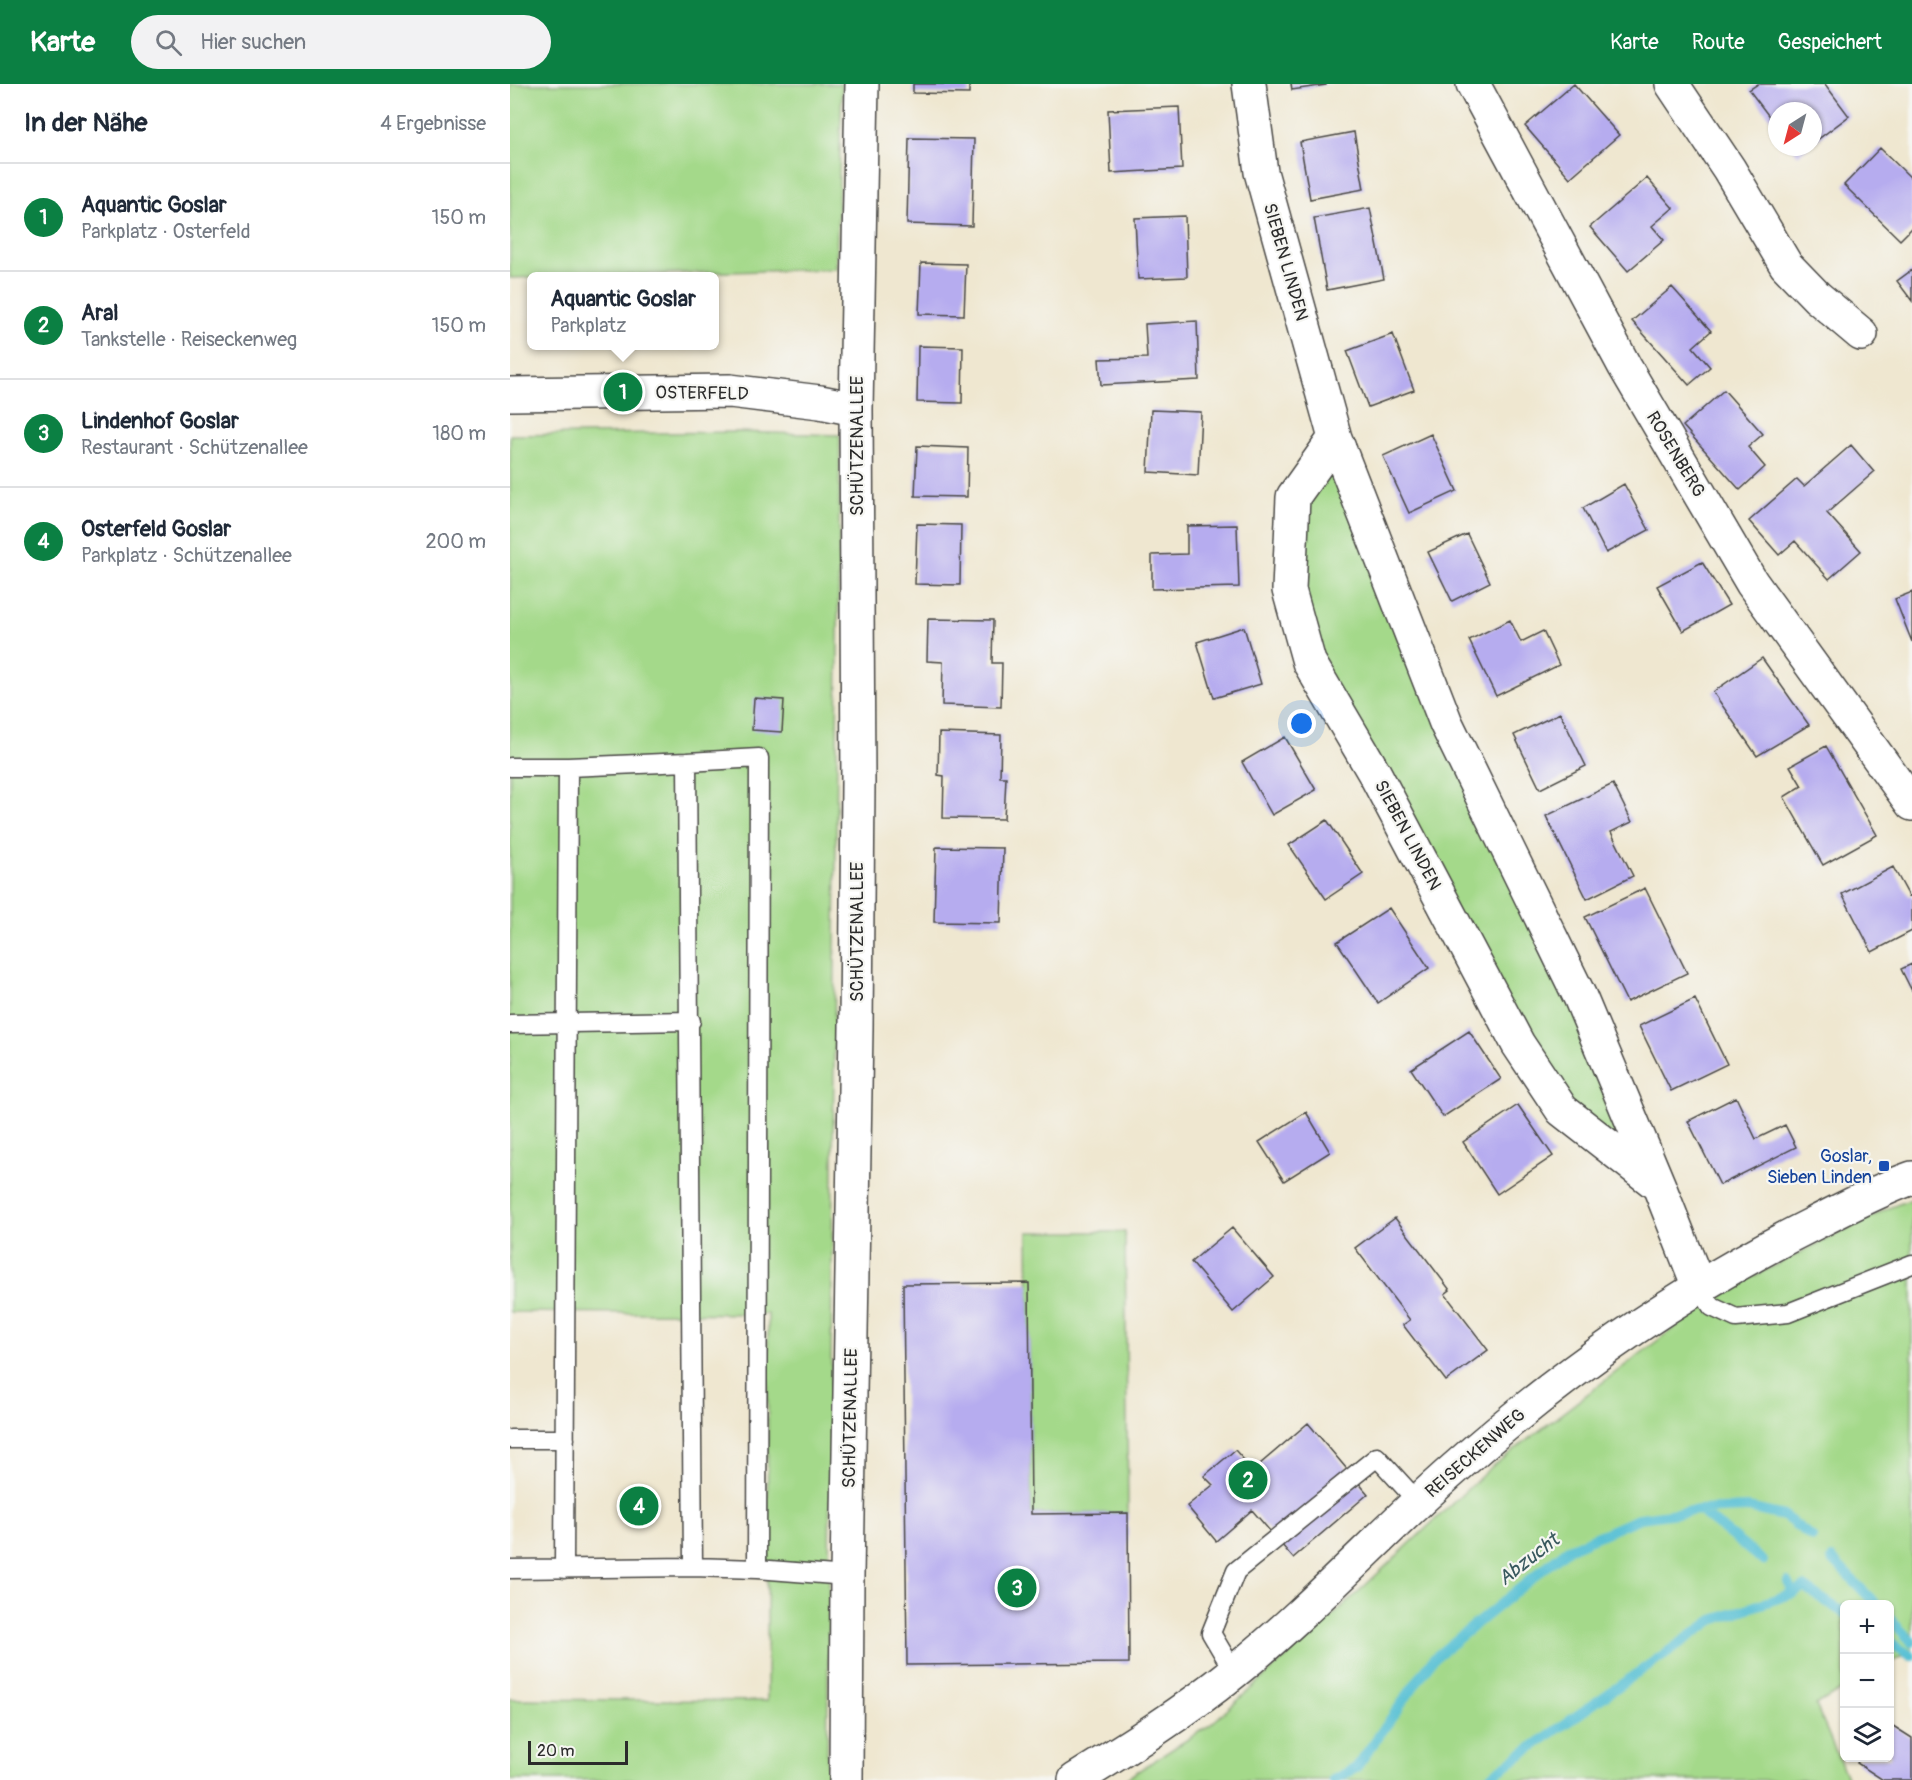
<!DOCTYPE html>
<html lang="de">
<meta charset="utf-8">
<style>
:root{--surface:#fff;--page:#f2f2f3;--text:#1f2937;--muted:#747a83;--line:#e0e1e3;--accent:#0b8043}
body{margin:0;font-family:Pangolin,sans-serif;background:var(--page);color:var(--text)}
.controls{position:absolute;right:18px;bottom:18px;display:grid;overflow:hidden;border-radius:9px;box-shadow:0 2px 4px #0004}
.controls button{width:54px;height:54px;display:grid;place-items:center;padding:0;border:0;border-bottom:2px solid var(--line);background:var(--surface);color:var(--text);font:30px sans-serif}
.compass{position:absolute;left:1258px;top:18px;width:54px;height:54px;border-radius:50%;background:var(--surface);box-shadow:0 2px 4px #0004;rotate:216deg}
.scale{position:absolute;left:18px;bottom:15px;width:100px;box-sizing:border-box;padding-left:6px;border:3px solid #2b2b2b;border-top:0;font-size:16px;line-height:21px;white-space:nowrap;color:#2b2b2b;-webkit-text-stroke:4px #f6f6f2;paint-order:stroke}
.you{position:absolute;left:792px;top:640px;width:21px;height:21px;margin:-15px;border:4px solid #fff;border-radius:50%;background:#1a73e8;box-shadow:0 0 0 9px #1a73e833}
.badge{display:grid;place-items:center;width:39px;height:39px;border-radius:50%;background:var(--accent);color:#fff;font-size:20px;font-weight:700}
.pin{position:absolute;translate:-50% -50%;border:3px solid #fff;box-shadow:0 2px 6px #0006}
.popup{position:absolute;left:17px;top:188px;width:192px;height:78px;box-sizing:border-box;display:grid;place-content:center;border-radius:9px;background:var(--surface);filter:drop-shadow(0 2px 4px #0005);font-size:20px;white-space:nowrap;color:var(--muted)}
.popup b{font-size:22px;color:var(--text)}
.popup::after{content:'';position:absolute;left:50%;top:100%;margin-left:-12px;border:12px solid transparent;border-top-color:var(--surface)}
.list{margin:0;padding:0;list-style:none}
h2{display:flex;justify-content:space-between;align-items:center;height:78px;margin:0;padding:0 24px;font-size:26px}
h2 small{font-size:20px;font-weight:400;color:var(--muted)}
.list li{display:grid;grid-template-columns:39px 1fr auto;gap:18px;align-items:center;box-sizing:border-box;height:108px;padding:0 24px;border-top:2px solid var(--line)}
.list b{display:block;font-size:22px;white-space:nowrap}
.list p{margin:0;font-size:20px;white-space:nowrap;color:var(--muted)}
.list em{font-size:20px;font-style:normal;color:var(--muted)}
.icon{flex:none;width:33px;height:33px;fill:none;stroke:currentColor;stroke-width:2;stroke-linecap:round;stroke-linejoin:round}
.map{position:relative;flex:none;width:1402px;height:1696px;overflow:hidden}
header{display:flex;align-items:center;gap:36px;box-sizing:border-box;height:84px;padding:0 30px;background:var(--accent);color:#fff}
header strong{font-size:28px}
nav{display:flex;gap:33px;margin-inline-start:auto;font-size:21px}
.search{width:420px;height:54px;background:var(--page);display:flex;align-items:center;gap:15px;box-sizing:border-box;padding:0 21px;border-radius:33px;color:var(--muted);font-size:22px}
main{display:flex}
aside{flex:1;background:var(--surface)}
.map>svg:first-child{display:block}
.green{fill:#a4d98a;stroke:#68825a;stroke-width:1.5}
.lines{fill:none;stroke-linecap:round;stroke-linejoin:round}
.stream{stroke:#57c0d4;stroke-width:10}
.building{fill:#b6acef}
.lane-casing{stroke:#484744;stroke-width:21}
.street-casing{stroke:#484744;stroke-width:36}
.primary-casing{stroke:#484744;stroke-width:36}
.lane{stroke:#fff;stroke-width:18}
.street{stroke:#fff;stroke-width:33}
.primary{stroke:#fff;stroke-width:33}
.transit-dot{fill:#1a4fb4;stroke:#f6f6f2;stroke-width:2}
.labels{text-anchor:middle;stroke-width:4.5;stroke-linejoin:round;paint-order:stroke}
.street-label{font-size:18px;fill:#2b2b2b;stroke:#f6f6f2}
.transit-label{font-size:18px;fill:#164399;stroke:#f6f6f2;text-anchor:end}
.water-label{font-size:20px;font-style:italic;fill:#38585e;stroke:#f6f6f2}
</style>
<header>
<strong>Karte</strong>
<div class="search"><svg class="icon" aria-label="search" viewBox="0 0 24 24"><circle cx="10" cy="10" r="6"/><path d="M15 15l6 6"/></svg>Hier suchen</div>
<nav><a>Karte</a><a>Route</a><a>Gespeichert</a></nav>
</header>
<main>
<aside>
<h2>In der Nähe<small>4 Ergebnisse</small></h2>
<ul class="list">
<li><span class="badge">1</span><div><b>Aquantic Goslar</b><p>Parkplatz · Osterfeld</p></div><em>150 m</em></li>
<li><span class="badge">2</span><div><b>Aral</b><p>Tankstelle · Reiseckenweg</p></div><em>150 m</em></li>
<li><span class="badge">3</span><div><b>Lindenhof Goslar</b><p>Restaurant · Schützenallee</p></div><em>180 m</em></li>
<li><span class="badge">4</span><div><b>Osterfeld Goslar</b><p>Parkplatz · Schützenallee</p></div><em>200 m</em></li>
</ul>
</aside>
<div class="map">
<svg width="1402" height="1696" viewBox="0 0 1402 1696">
<rect width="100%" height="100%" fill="#f6f6f2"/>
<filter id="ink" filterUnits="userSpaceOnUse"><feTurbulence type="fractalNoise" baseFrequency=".0167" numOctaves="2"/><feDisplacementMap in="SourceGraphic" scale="12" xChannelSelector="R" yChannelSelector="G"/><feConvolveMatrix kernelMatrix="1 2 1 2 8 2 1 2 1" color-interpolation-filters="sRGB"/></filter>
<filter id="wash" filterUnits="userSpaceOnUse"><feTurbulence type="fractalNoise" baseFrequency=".008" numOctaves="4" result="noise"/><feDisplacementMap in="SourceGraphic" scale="24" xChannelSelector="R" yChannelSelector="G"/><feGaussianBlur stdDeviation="1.35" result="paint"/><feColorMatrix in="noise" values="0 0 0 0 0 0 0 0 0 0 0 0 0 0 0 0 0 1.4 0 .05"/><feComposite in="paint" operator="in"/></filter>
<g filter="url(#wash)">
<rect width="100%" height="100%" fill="#efe7d0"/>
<path class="green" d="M0 0H332L326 185 0 194Z
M227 348 330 351 317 1696H0V1615L257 1617 258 1230 0 1228V351Z
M825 354 1149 1102 1052 1026 799 578 783 413Z
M1402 1115V1566L1380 1579V1520H1334V1604L1306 1621 1338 1696H614L700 1641 828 1527 979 1385 1164 1244 1234 1197 1381 1123Z
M518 1148H615L618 1429 521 1430Z"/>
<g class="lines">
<path class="stream" d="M1189 1426 1253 1477
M1322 1475 1366 1520
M1278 1498 1284 1509 1294 1503 1334 1529
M1380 1535 1402 1558
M1380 1558 1401 1572
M823 1696 846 1684 923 1575 1058 1465 1130 1434 1189 1426 1238 1424 1274 1432 1302 1453
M975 1696 1203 1536 1284 1509"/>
</g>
<g id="blocks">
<path class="building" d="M403 0H459V10L403 9Z
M781 0H816V1L782 6Z
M1064 0 1109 51 1060 94 1015 42Z
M1248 0H1315L1339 32 1303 59V27H1267V43L1239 6Z
M669 23 672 85 601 89 598 26Z
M844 48 854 105 800 115 790 58Z
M399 54 464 55 462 142 397 140Z
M1282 63H1298L1288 71Z
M1370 64 1402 95V144L1390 156 1334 101Z
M1137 94 1163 124 1142 142 1154 156 1118 187 1080 143Z
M860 124 874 195 817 206 804 134Z
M675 132 677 193 628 195 625 134Z
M411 179 456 180 454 231 409 230Z
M1402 186V217L1387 197Z
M1162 203 1201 247 1183 263 1200 283 1179 301 1122 237Z
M687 237 689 296 591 301 589 275 637 274 635 240Z
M883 250 904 306 858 323 837 267Z
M408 262 453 263 452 319 407 318Z
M1214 306 1253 350 1238 363 1255 383 1230 406 1173 342Z
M641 326 691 328 688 391 638 388Z
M921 350 947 407 899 429 873 372Z
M1341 361 1364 388 1317 429 1351 467 1319 495 1285 457 1269 471 1239 437 1287 395 1294 402Z
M407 362 458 364 457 413 405 412Z
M1114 400 1139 446 1096 469 1073 424Z
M407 440 451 441 450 501 405 500Z
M727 441 729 503 642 505V471L677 470V442Z
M957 450 980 498 942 517 918 468Z
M1192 478 1219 521 1173 547 1147 502Z
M1402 508V558L1385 515Z
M418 535 483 536 482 579H492L491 623 432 621 433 578 417 577Z
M1000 536 1011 558 1033 547 1049 581 986 612 959 556Z
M734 543 751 600 704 614 687 558Z
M1252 574 1299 641 1247 672 1203 608Z
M244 614 274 616 272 648 242 646Z
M1050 629 1076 682 1030 705 1004 651Z
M429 649 491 651 490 693H496L494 735 433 734 434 692 428 691Z
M775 653 806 706 762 731 732 678Z
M1316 662 1367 751 1313 781 1274 713 1292 702 1280 682Z
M1103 700 1122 738 1101 748 1123 792 1077 815 1036 732Z
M817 736 853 790 816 815 779 761Z
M426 763 493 764 491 839 424 838Z
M1383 783 1399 812 1402 811V847L1362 868 1332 810Z
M1135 804 1177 889 1117 918 1075 833Z
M879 824 919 884 868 919 827 858Z
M1402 880V907L1391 885Z
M1185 915 1217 980 1161 1007 1129 942Z
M959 947 991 995 933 1033 901 985Z
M1226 1013 1246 1055 1275 1041 1286 1063 1210 1101 1178 1037Z
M1008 1021 1043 1072 987 1110 953 1058Z
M796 1028 820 1068 774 1097 749 1058Z
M885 1134 940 1206 935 1210 978 1266 936 1297 893 1241 900 1236 845 1164Z
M722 1144 764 1193 723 1228 681 1178Z
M519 1199 521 1430 618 1429 619 1579 397 1581 393 1200Z
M798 1339 858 1410 783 1474 742 1426 706 1457 677 1422 703 1401 694 1392 725 1366 743 1386Z
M1380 1640 1402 1654V1696H1373L1347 1679 1350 1674H1380Z"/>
</g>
</g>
<g filter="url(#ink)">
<use href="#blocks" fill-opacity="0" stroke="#484744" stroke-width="1.5"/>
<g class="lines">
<defs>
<path id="lane" d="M177 678 249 674 247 1485
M0 683H58L177 678 183 1483
M0 940 181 937
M1189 1203 1202 1223 1226 1234 1278 1229 1402 1180
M0 1355H55
M0 1485 183 1483 247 1485 337 1492
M54 1485 58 683
M724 1588 701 1549 726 1487 867 1373 908 1418"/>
<path id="street" d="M739 0 751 88 825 354 936 639 1070 913 1149 1102 1189 1203
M963 0 1115 283 1242 499 1402 720
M1162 0 1219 85 1276 181 1307 213 1351 250
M0 310 220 307 310 318 346 325
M825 354 783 413 779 506 799 578 865 690 1008 960 1052 1026 1148 1101
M336 1696 337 1492 346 944 348 699 346 325 352 0"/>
<path id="primary" d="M565 1696C620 1662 675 1628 724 1588 802 1525 868 1452 943 1386 1052 1289 1173 1205 1303 1140 1335 1124 1368 1106 1402 1094"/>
</defs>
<use href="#lane" class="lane-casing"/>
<use href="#street" class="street-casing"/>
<use href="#primary" class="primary-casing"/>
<use href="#lane" class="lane"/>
<use href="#street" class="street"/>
<use href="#primary" class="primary"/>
</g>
</g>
<rect class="transit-dot" x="1368" y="1076" width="12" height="12" rx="3"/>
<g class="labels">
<g class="street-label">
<text transform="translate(776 178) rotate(74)" y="6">SIEBEN LINDEN</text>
<text transform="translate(192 309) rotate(1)" y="6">OSTERFELD</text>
<text transform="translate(347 362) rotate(-90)" y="6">SCHÜTZENALLEE</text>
<text transform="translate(1166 370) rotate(59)" y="6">ROSENBERG</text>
<text transform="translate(898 751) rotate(62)" y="6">SIEBEN LINDEN</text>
<text transform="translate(347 848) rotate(-90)" y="6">SCHÜTZENALLEE</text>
<text transform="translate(340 1334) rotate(-89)" y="6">SCHÜTZENALLEE</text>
<text transform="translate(965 1369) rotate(-41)" y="6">REISECKENWEG</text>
</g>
<g class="transit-label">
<text x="1362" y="1078">Goslar,<tspan x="1362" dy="21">Sieben Linden</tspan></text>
</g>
<g class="water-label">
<text transform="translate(1018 1475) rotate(-38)" y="7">Abzucht</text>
</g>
</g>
</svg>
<div class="controls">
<button>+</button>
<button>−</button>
<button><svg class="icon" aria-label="layers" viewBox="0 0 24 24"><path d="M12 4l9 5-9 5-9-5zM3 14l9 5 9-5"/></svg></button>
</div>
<svg class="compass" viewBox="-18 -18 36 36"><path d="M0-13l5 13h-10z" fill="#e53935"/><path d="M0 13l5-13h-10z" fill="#747a83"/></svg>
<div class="scale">20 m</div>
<div class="you"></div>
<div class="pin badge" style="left:113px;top:308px">1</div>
<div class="popup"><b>Aquantic Goslar</b>Parkplatz</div>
<div class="pin badge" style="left:738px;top:1396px">2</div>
<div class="pin badge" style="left:507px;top:1504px">3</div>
<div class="pin badge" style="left:129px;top:1422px">4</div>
</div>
</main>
